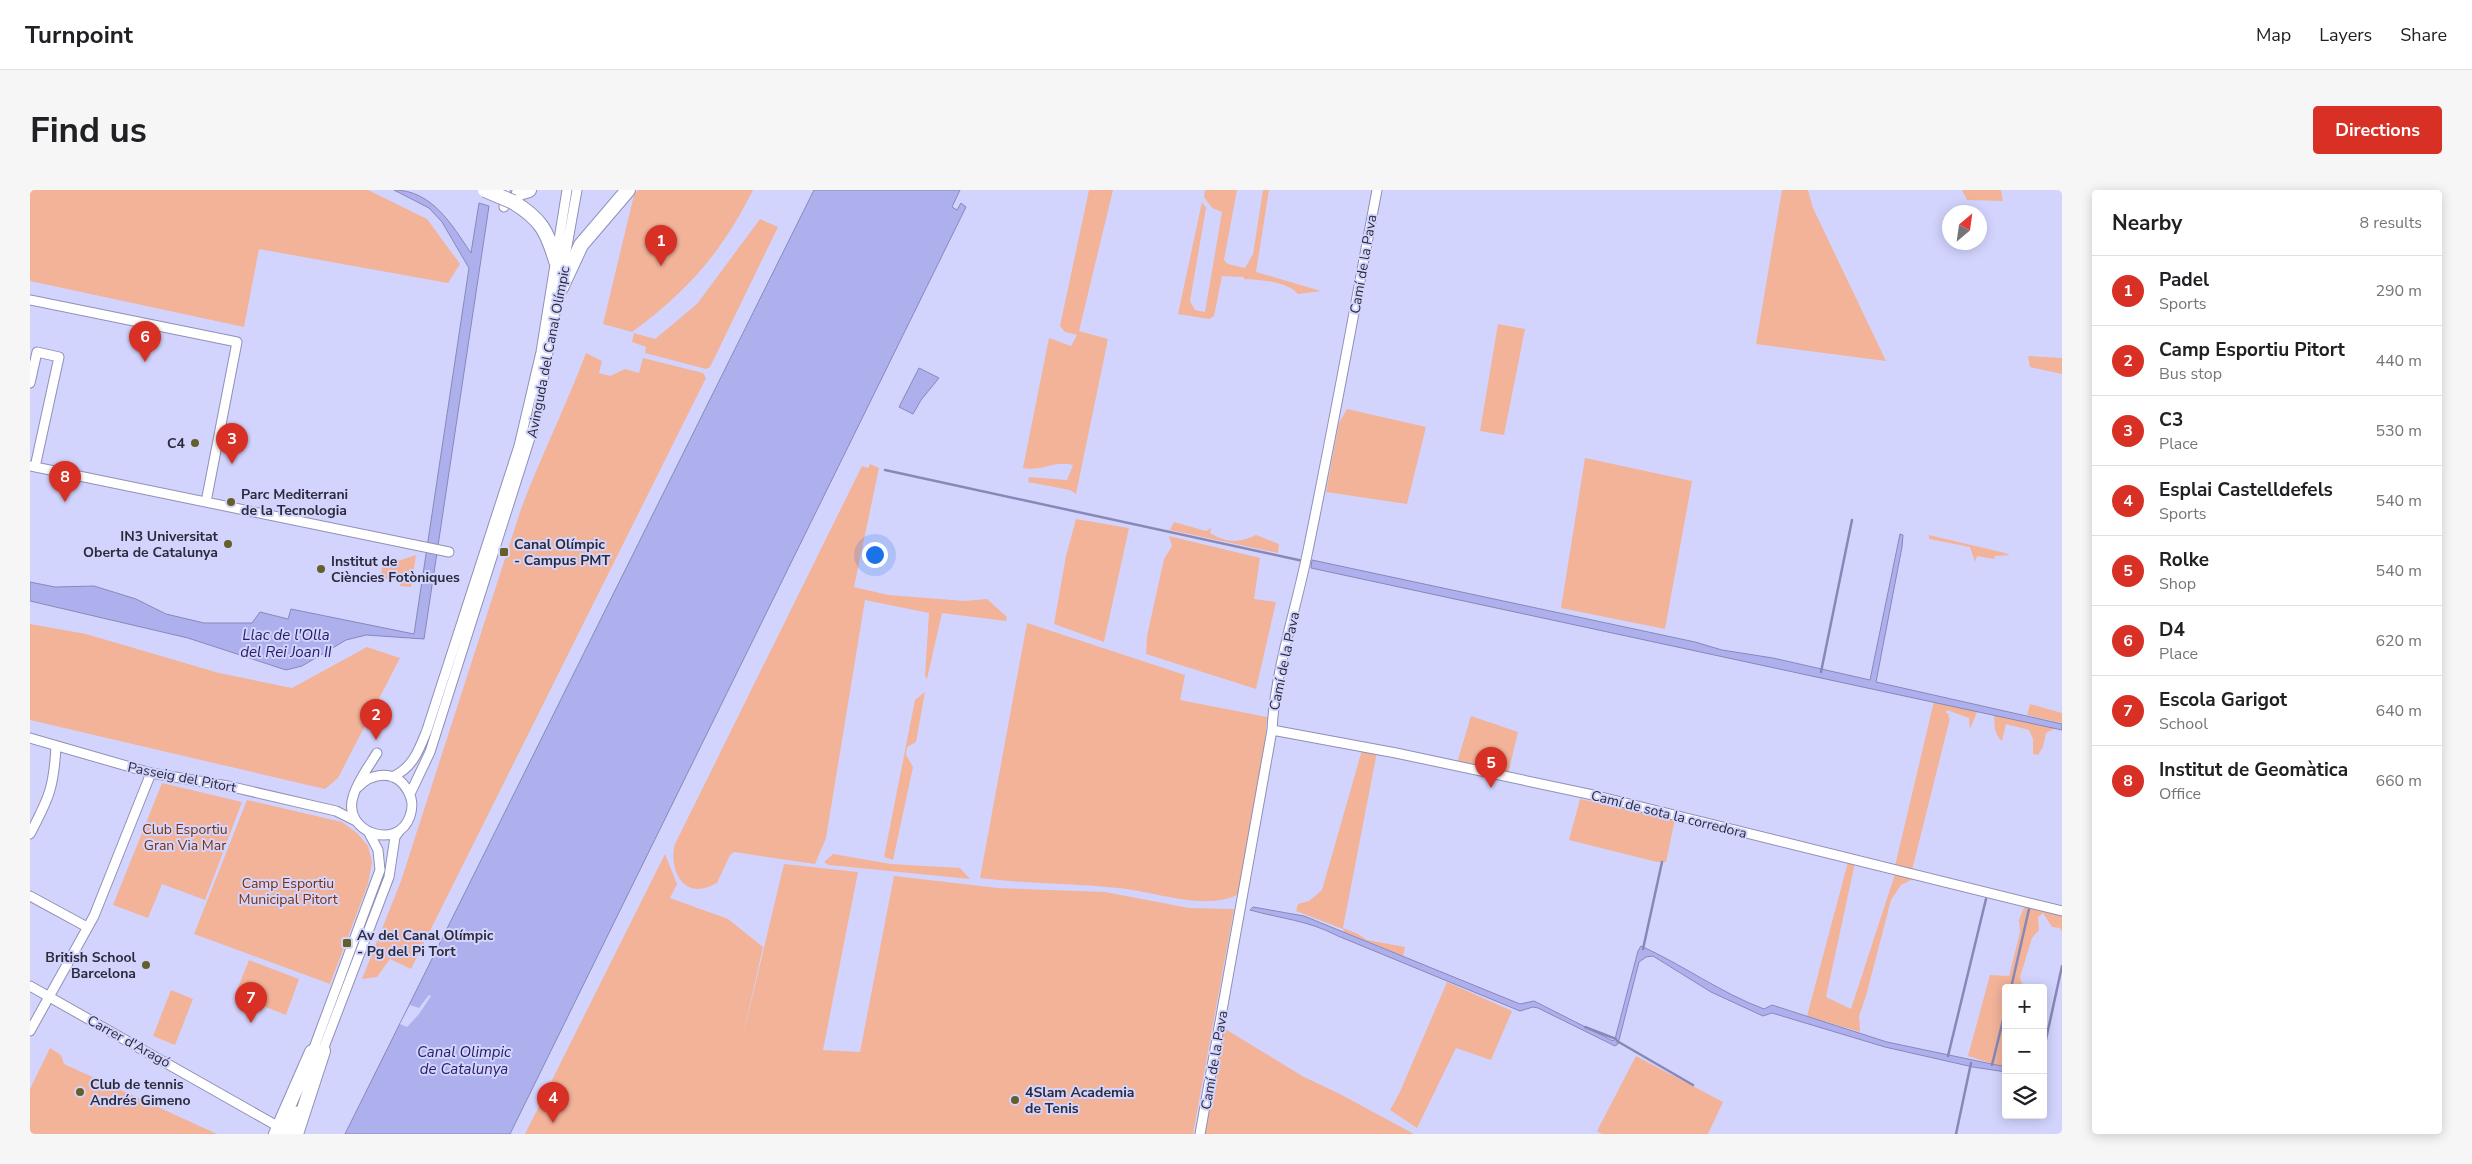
<!DOCTYPE html>
<meta charset="utf-8">
<style>
:root{--surface:#fff;--page:#f6f6f6;--text:#202124;--muted:#757577;--line:#e0e0e0;--accent:#d93025}
body{margin:0;font-family:"Nunito Sans",sans-serif;background:var(--page);color:var(--text)}
.controls{position:absolute;right:15px;bottom:15px;display:grid;overflow:hidden;border-radius:5px;box-shadow:0 2px 12px #0003}
.controls button{width:45px;height:45px;display:grid;place-items:center;padding:0;border:0;border-bottom:1px solid var(--line);background:var(--surface);color:var(--text);font:25px sans-serif}
.compass{position:absolute;left:1912px;top:15px;width:45px;height:45px;border-radius:50%;background:var(--surface);box-shadow:0 2px 12px #0003;rotate:29deg}
.you{position:absolute;left:844px;top:364px;width:18px;height:18px;margin:-12px;border:4px solid #fff;border-radius:50%;background:#1a73e8;box-shadow:0 0 0 8px #1a73e833}
.badge{display:grid;place-items:center;width:32px;height:32px;border-radius:50%;background:var(--accent);color:#fff;font-size:16px;font-weight:700}
.pin{position:absolute;translate:-50% -41px;filter:drop-shadow(0 1px 2px #0008)}
.pin::after{content:'';position:absolute;top:26px;width:18px;height:15px;background:inherit;clip-path:polygon(0 0,100% 0,50% 100%)}
.list{margin:0;padding:0;list-style:none}
h2{display:flex;justify-content:space-between;align-items:center;height:65px;margin:0;padding:0 20px;font-size:21px}
h2 small{font-size:16px;font-weight:400;color:var(--muted)}
.list li{display:grid;grid-template-columns:32px 1fr auto;gap:15px;align-items:center;box-sizing:border-box;height:70px;padding:0 20px;border-top:1px solid var(--line)}
.list b{display:block;font-size:19px;white-space:nowrap}
.list p{margin:0;font-size:16px;white-space:nowrap;color:var(--muted)}
.list em{font-size:16px;font-style:normal;color:var(--muted)}
.icon{flex:none;width:28px;height:28px;fill:none;stroke:currentColor;stroke-width:2;stroke-linecap:round;stroke-linejoin:round}
.map{position:relative;flex:none;width:2032px;height:944px;overflow:hidden;border-radius:5px}
header{display:flex;align-items:center;gap:30px;box-sizing:border-box;height:70px;padding:0 25px;background:var(--surface);border-bottom:1px solid var(--line)}
header strong{font-size:24px}
nav{display:flex;gap:28px;margin-inline-start:auto;font-size:18px}
.intro{display:flex;align-items:center;justify-content:space-between;box-sizing:border-box;height:120px;padding:0 30px}
h1{margin:0;font-size:35px}
.button{padding:12px 22px;border-radius:5px;background:var(--accent);color:#fff;font-size:18px;font-weight:700}
main{display:flex;gap:30px;padding:0 30px}
aside{flex:1;background:var(--surface);border-radius:5px;box-shadow:0 2px 12px #0003}
.map>svg:first-child{display:block}
.green{fill:#f2b399}
.water{fill:#aeb0ed;stroke:#8788b8}
.pier{fill:#d3d4fd}
.lines{fill:none;stroke-linecap:round;stroke-linejoin:round}
.stream{stroke:#8788b8;stroke-width:2.5}
.minor-casing{stroke:#8f90b6;stroke-width:11}
.highway-casing{stroke:#8f90b6;stroke-width:16}
.minor{stroke:#fff;stroke-width:9}
.highway{stroke:#fff;stroke-width:14}
.highway-bridge-casing{stroke:#8f90b6;stroke-width:16;stroke-linecap:butt}
.highway-bridge{stroke:#fff;stroke-width:14}
.poi-dot{fill:#645f2b;stroke:#d3d4fd;stroke-width:2}
.labels{text-anchor:middle;stroke-width:4;stroke-linejoin:round;paint-order:stroke}
.street-label{font-size:14px;fill:#2b2b3b;stroke:#d3d4fd}
.poi-label{font-size:14px;font-weight:bold;fill:#2b2b3b;stroke:#d3d4fd;text-anchor:start}
.park-label{font-size:14px;fill:#7c3006;stroke:#d3d4fd}
.water-label{font-size:15px;font-style:italic;fill:#271c62;stroke:#d3d4fd}
</style>
<header>
<strong>Turnpoint</strong>
<nav><a>Map</a><a>Layers</a><a>Share</a></nav>
</header>
<div class="intro"><h1>Find us</h1><a class="button">Directions</a></div>
<main>
<div class="map">
<svg width="2032" height="944" viewBox="0 0 2032 944">
<rect width="100%" height="100%" fill="#d3d4fd"/>
<path class="green" d="M0 0H338L397 29 430 74 418 93 229 59 214 137 0 91Z
M608 0H723C692 62 658 101 602 142L573 134 604 5Z
M1059 0H1083L1049 141 1078 149 1046 304 1040 300 998 292 999 287 1037 290 1043 275C1024 270 1012 282 993 278L1019 148 1041 156 1047 145 1035 142 1030 136Z
M1175 0H1207L1194 70 1198 74 1215 78 1223 64 1233 0H1239L1226 82 1291 101 1268 104C1257 91 1230 90 1214 89V87L1192 86 1184 126 1179 129 1148 124 1172 12 1176 18 1160 111 1165 120 1175 122 1192 22 1182 18 1174 7Z
M1752 0H1778L1783 18 1856 171 1726 154Z
M1932 0H1971L1973 11 1937 10Z
M730 29 748 37 680 177 676 179 615 163 616 157 602 152 604 143 625 149 667 114Z
M1468 134 1495 139 1474 245 1450 241Z
M556 163 572 171 569 183 580 186 595 179 609 183 613 168 673 183 676 188 381 779 360 769 347 787 332 789 371 691 491 319C511 266 536 216 556 163Z
M1998 166 2032 168V184L2000 177Z
M1317 219 1396 237 1377 314 1296 302 1309 233Z
M1555 268 1662 291 1635 439 1531 418Z
M840 274 849 278 824 397 858 405 935 411 957 409 977 427 976 431 912 423 897 489 895 486 899 423 835 410 796 648 785 674 704 662 700 665 687 693C681 696 674 699 667 699 646 698 640 670 645 654L832 276 838 278Z
M1046 329 1099 338 1074 452 1024 434 1036 366Z
M1144 332 1176 341 1181 338 1180 343C1196 353 1210 353 1226 345L1249 354 1248 363 1140 340Z
M1899 345 1975 363 1980 365 1965 366 1964 369 1947 366 1945 372 1940 357 1899 349Z
M1139 346 1230 368 1224 409 1246 412 1226 499 1116 464 1117 446 1134 369 1142 356Z
M386 365 381 397 370 396V391L351 388 352 376Z
M997 433 1155 485 1150 510 1237 527 1234 564 1209 704C1176 722 1124 701 1088 698 1042 693 996 694 950 688Z
M0 434 56 444 189 483 262 498 337 457 370 468 308 588 295 599 0 530Z
M895 502 886 552 877 557 876 565 883 577 863 670 854 667 885 510Z
M1904 511 1948 520 1940 539 1939 528 1917 520 1916 523 1919 524 1918 527 1920 528 1882 680 1865 676Z
M2000 514 2032 523V533L1997 525Z
M1964 524 2026 538 2016 543 2013 557 2008 565 2003 564V549L1999 540 1976 534 1972 551C1963 543 1965 535 1964 524Z
M1441 526 1488 542 1478 584 1427 573Z
M1332 560 1347 562 1313 738 1328 744 1337 750 1375 757 1373 766 1314 742 1313 739 1266 721 1268 714 1279 711 1292 700Z
M132 593 212 612 175 710 132 694 118 728 83 715Z
M1550 609 1642 628 1645 629 1636 672H1627L1539 650Z
M217 610 312 632 327 643 338 656 342 672 338 694 300 794 164 744Z
M635 664 647 694 640 708 698 729 733 757 711 854 754 674 828 682 793 860 830 862 864 686 968 698 1075 702 1159 718 1204 719 1163 944H495Z
M803 664 861 674 930 678 940 689 799 675 794 672Z
M1818 672 1825 673 1796 807 1821 819 1865 684 1883 689 1871 695 1861 710 1836 806 1829 826 1830 842 1777 826Z
M1995 715 2032 725V742L2030 738 2022 737 2013 723 2008 727 2009 740 2002 748 1990 787 1991 792 1997 798H1976V878L1938 866 1960 785 1979 786 1990 742 1989 730Z
M219 770 269 789 256 825 205 805Z
M1417 792 1482 821 1461 870 1426 858 1387 938 1360 920 1369 904Z
M141 800 163 809 145 855 123 846Z
M1192 837 1274 887 1308 903 1384 944H1173Z
M20 858 31 865 34 874 187 944H0V899Z
M1606 866 1693 912 1678 944H1572L1567 941Z"/>
<path class="water" d="M364 0C402 0 422 35 441 63L449 13 459 16 394 449 336 445 316 450 272 476 256 480 158 448 0 411V392L25 397 64 396 106 409 136 424 174 433H222L230 422 258 429 261 419 384 444 439 78 412 32 399 18Z
M784 0H930L922 17 927 20 931 13 936 17 480 944H315Z
M889 178 909 188 891 210 883 224 869 217Z
M1870 344 1873 345 1872 357 1846 492 2032 534V540L1281 378 1282 370 1665 452 1692 460 1743 468 1840 490Z
M1223 717 1274 726 1490 814 1504 811 1583 851 1585 849 1608 761 1611 756C1653 775 1691 803 1734 819L1742 815 1857 852 1976 877V882L1943 877 1855 857 1742 823 1733 826 1681 802 1623 766 1616 767 1609 772 1588 854 1585 856 1508 818 1503 817 1490 821 1308 746C1277 730 1252 729 1220 720Z"/>
<path class="pier" d="M399 805 401 806 389 824 377 837 370 834 380 815 389 818Z"/>
<g class="lines">
<path class="stream" d="M855 280 1273 371
M1791 482 1822 330
M1613 759 1632 672
M1981 798 1999 719
M1555 837 1586 849
M1587 851 1663 895
M2013 863 2032 776
M1918 866 1956 709
M1962 875 1976 818
M1926 944 1941 873"/>
<defs>
<path id="minor" d="M474 17 475 0
M0 110 207 152 176 312
M0 193 7 162 29 167 5 277
M0 276 419 362
M1242 540 1366 563 1563 605 2032 721
M0 548 121 583 198 596 306 621 326 631
M362 587C383 578 389 560 397 540L489 256 511 162 537 0
M327 598C342 582 366 579 378 601 383 610 383 617 380 626 368 662 312 642 323 607 327 592 339 576 347 563
M380 604 400 562 506 229 547 0
M0 644C19 608 24 597 26 556
M0 706 57 737
M0 796 249 937
M0 841 64 726 121 583
M291 865 359 687 365 647 370 640
M281 866 350 680 348 660 338 641
M258 944 267 921
M1170 944 1242 540C1245 481 1265 423 1277 365 1302 244 1324 122 1347 0"/>
<path id="highway" d="M489 3 499 0
M483 12C511 29 517 41 526 71
M531 98 551 55 598 0
M246 944 282 862
M266 944 293 861"/>
</defs>
<use href="#minor" class="minor-casing"/>
<use href="#highway" class="highway-casing"/>
<use href="#minor" class="minor"/>
<use href="#highway" class="highway"/>
<defs>
<path id="highway-bridge" d="M455 0 483 12"/>
</defs>
<use href="#highway-bridge" class="highway-bridge-casing"/>
<use href="#highway-bridge" class="highway-bridge"/>
</g>
<g class="poi-dot">
<circle cx="165" cy="253" r="5"/>
<circle cx="201" cy="312" r="5"/>
<circle cx="198" cy="354" r="5"/>
<rect x="469" y="357" width="10" height="10" rx="2.5"/>
<circle cx="291" cy="379" r="5"/>
<rect x="312" y="748" width="10" height="10" rx="2.5"/>
<circle cx="116" cy="775" r="5"/>
<circle cx="50" cy="902" r="5"/>
<circle cx="985" cy="910" r="5"/>
</g>
<g class="labels">
<g class="street-label">
<text transform="translate(1333 74) rotate(-80)" y="5">Camí de la Pava</text>
<text transform="translate(518 162) rotate(-79)" y="5">Avinguda del Canal Olímpic</text>
<text transform="translate(1254 471) rotate(-78)" y="5">Camí de la Pava</text>
<text transform="translate(152 587) rotate(11)" y="5">Passeig del Pitort</text>
<text transform="translate(1639 624) rotate(14)" y="5">Camí de sota la corredora</text>
<text transform="translate(99 851) rotate(29)" y="5">Carrer d'Aragó</text>
<text transform="translate(1184 870) rotate(-80)" y="5">Camí de la Pava</text>
</g>
<g class="poi-label">
<text x="155" y="258" text-anchor="end">C4</text>
<text x="211" y="309">Parc Mediterrani<tspan x="211" dy="16">de la Tecnologia</tspan></text>
<text x="188" y="351" text-anchor="end">IN3 Universitat<tspan x="188" dy="16">Oberta de Catalunya</tspan></text>
<text x="484" y="359">Canal Olímpic<tspan x="484" dy="16">- Campus PMT</tspan></text>
<text x="301" y="376">Institut de<tspan x="301" dy="16">Ciències Fotòniques</tspan></text>
<text x="327" y="750">Av del Canal Olímpic<tspan x="327" dy="16">- Pg del Pi Tort</tspan></text>
<text x="106" y="772" text-anchor="end">British School<tspan x="106" dy="16">Barcelona</tspan></text>
<text x="60" y="899">Club de tennis<tspan x="60" dy="16">Andrés Gimeno</tspan></text>
<text x="995" y="907">4Slam Academia<tspan x="995" dy="16">de Tenis</tspan></text>
</g>
<g class="park-label">
<text x="155" y="644">Club Esportiu<tspan x="155" dy="16">Gran Via Mar</tspan></text>
<text x="258" y="698">Camp Esportiu<tspan x="258" dy="16">Municipal Pitort</tspan></text>
</g>
<g class="water-label">
<text x="256" y="450">Llac de l'Olla<tspan x="256" dy="17">del Rei Joan II</tspan></text>
<text x="434" y="867">Canal Olimpic<tspan x="434" dy="17">de Catalunya</tspan></text>
</g>
</g>
</svg>
<div class="controls">
<button>+</button>
<button>−</button>
<button><svg class="icon" aria-label="layers" viewBox="0 0 24 24"><path d="M12 4l9 5-9 5-9-5zM3 14l9 5 9-5"/></svg></button>
</div>
<svg class="compass" viewBox="-18 -18 36 36"><path d="M0-13l5 13h-10z" fill="#e53935"/><path d="M0 13l5-13h-10z" fill="#757577"/></svg>
<div class="you"></div>
<div class="pin badge" style="left:631px;top:76px">1</div>
<div class="pin badge" style="left:346px;top:550px">2</div>
<div class="pin badge" style="left:202px;top:274px">3</div>
<div class="pin badge" style="left:523px;top:933px">4</div>
<div class="pin badge" style="left:1461px;top:598px">5</div>
<div class="pin badge" style="left:115px;top:172px">6</div>
<div class="pin badge" style="left:221px;top:833px">7</div>
<div class="pin badge" style="left:35px;top:312px">8</div>
</div>
<aside>
<h2>Nearby<small>8 results</small></h2>
<ul class="list">
<li><span class="badge">1</span><div><b>Padel</b><p>Sports</p></div><em>290 m</em></li>
<li><span class="badge">2</span><div><b>Camp Esportiu Pitort</b><p>Bus stop</p></div><em>440 m</em></li>
<li><span class="badge">3</span><div><b>C3</b><p>Place</p></div><em>530 m</em></li>
<li><span class="badge">4</span><div><b>Esplai Castelldefels</b><p>Sports</p></div><em>540 m</em></li>
<li><span class="badge">5</span><div><b>Rolke</b><p>Shop</p></div><em>540 m</em></li>
<li><span class="badge">6</span><div><b>D4</b><p>Place</p></div><em>620 m</em></li>
<li><span class="badge">7</span><div><b>Escola Garigot</b><p>School</p></div><em>640 m</em></li>
<li><span class="badge">8</span><div><b>Institut de Geomàtica</b><p>Office</p></div><em>660 m</em></li>
</ul>
</aside>
</main>
